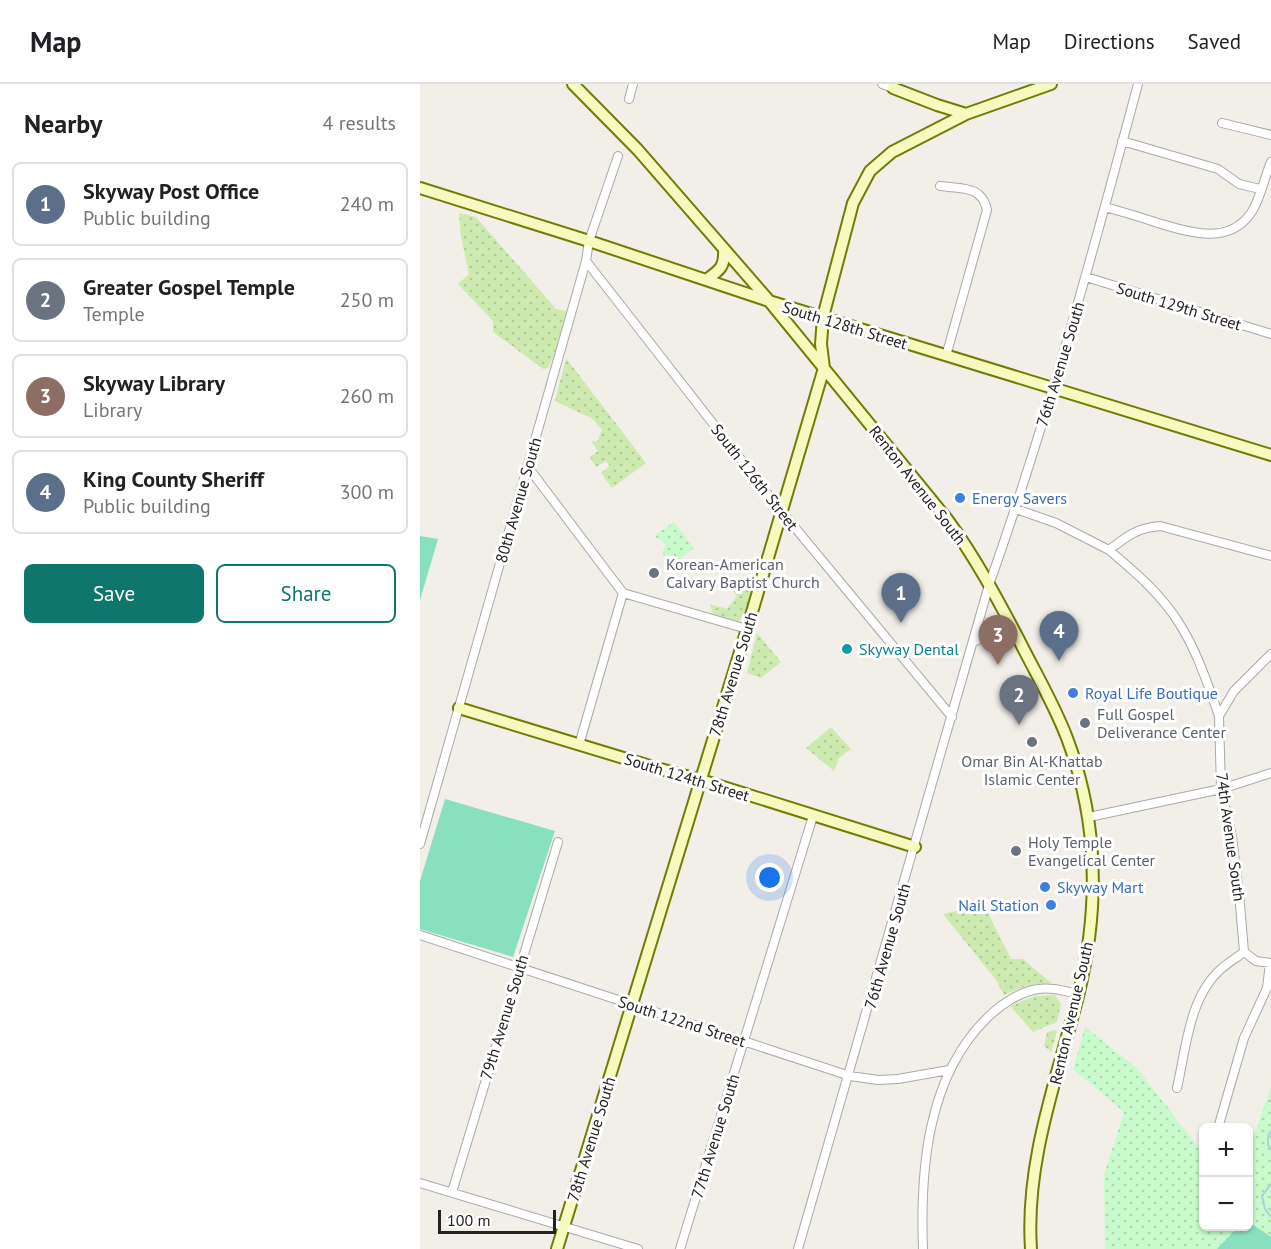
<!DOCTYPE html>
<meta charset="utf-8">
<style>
:root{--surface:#fff;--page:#f6f6f6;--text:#202124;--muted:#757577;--line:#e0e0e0;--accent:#0f766e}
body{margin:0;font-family:"PT Sans",sans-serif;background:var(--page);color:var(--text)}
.controls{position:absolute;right:18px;bottom:18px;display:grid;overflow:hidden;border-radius:9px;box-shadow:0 2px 4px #0004}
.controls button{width:54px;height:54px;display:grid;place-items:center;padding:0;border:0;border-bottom:2px solid var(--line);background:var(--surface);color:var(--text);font:30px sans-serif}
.scale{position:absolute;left:18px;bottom:15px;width:118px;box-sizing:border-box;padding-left:6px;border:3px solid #222;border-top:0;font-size:16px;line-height:21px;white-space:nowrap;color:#222;-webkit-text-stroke:4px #fff;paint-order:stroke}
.you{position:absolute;left:350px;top:794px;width:21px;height:21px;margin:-15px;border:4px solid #fff;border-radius:50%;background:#1a73e8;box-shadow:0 0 0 9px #1a73e833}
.badge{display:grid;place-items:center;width:39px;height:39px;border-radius:50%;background:var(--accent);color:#fff;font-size:20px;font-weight:700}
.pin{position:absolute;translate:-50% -50px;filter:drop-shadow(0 2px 3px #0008)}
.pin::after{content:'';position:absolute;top:32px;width:21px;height:18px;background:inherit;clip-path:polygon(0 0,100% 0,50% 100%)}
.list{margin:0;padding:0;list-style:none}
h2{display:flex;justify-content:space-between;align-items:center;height:78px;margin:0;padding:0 24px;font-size:26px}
h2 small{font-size:20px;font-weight:400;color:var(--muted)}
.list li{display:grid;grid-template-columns:39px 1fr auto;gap:18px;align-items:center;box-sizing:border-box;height:84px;margin:0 12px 12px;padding:0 12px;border:2px solid var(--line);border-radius:9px}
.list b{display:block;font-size:22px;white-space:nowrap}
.list p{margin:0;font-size:20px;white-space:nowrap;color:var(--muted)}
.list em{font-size:20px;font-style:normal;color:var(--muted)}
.actions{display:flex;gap:12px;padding:18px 24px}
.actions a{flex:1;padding:14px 0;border:2px solid var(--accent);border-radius:9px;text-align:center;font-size:21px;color:var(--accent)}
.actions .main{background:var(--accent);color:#fff}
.map{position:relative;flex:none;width:851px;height:1165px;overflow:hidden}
header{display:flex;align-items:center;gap:36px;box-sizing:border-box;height:84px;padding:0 30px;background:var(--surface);border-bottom:2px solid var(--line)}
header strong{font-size:28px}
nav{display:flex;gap:33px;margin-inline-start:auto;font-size:21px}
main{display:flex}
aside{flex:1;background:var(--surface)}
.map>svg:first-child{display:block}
.grass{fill:url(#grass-dots)}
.park{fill:url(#park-dots)}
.pitch{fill:#88e0be}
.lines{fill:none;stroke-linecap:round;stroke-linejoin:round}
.stream{stroke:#aad3df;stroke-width:2}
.street-casing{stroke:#a9a9a9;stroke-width:10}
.secondary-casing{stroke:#707d05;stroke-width:14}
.street{stroke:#fff;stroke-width:8}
.secondary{stroke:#f7fabf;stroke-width:10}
.shop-dot{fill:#3f7fe0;stroke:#fff;stroke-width:2}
.worship-dot{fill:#6b7280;stroke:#fff;stroke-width:2}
.culture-dot{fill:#0f9aa8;stroke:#fff;stroke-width:2}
.labels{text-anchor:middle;stroke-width:6;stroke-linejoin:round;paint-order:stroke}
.street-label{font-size:16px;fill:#222;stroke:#fff}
.shop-label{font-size:16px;fill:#366cbe;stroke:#fff;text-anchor:start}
.worship-label{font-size:16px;fill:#5b616d;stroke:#fff;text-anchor:start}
.culture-label{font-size:16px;fill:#0d838f;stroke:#fff;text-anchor:start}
</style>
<header>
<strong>Map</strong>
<nav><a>Map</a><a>Directions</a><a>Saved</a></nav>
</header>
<main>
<aside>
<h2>Nearby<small>4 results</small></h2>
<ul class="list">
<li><span class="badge" style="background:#5c6f8a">1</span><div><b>Skyway Post Office</b><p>Public building</p></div><em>240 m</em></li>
<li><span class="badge" style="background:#6b7280">2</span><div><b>Greater Gospel Temple</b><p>Temple</p></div><em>250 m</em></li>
<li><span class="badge" style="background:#8d6e63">3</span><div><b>Skyway Library</b><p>Library</p></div><em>260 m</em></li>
<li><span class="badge" style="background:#5c6f8a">4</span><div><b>King County Sheriff</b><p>Public building</p></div><em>300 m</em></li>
</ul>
<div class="actions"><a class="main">Save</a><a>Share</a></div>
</aside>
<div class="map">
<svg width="851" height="1165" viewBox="0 0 851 1165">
<defs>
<pattern id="grass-dots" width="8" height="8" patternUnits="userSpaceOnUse" patternTransform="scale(1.5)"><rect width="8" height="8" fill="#cdebb0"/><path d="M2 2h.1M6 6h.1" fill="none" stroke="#b0c997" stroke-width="1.8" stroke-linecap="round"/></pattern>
<pattern id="park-dots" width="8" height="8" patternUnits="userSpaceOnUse" patternTransform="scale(1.5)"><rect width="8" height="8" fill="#c8facc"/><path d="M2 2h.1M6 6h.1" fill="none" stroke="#acd6af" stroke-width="1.8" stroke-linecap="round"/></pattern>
</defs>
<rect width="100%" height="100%" fill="#f2efe9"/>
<path class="grass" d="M39 129 56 133 136 225 147 227 133 274 128 284 123 285 73 248V237L38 200 49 190 41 153Z
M146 274 226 379 192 404 181 389 190 382 186 377 176 383 170 373 178 367 171 357 177 358 182 346 173 335 135 317Z
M305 496 332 507 324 534 317 537 293 530 290 520 307 525 317 512Z
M337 549 361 578 341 594 327 589Z
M411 643 431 665 419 674 414 687 386 664Z
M564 821 591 875H603L631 899 606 902 584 911 576 896 523 830Z
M635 911 641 920 637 938 613 948 590 922 615 912Z
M634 946 637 947 631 968 624 962 627 948Z"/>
<path class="park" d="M254 438 274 464 252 481 242 469 246 460 234 452Z
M665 943 717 984 783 1069 784 1142H828L829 1067 851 1002V1165H685L684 1091 704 1028 653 985Z"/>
<path class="pitch" d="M0 452 18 455 0 516Z
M25 715 135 747 93 873 0 845V797Z
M829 1138 851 1153V1165H797L818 1143 828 1142Z"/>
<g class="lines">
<path class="stream" d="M851 1047 848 1052V1061L851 1065
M851 1100 842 1112 845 1125 851 1133"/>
<defs>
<path id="street" d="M462 0 473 4
M209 15 213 0
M802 39 851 51
M702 57 798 85 819 100 840 105
M520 102C541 105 562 101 567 126L526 272
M685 123C703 128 720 133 738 139 769 148 808 162 831 129 841 114 844 94 851 78
M166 177 362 428 532 633
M666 193 851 250
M108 383 203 509 327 545
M596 425 636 439 689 466C707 452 717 444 740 442L851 472
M689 466C715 488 741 510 759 539 777 567 788 601 799 632
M553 558 575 548 596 552
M851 570 814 607 799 632 801 705 812 753 819 809 824 868 836 877 851 879
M159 661 203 509
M669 733 801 705 851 689
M0 760 166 177 169 157 198 72
M0 851 430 992 458 996 478 995 529 986
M757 1004C766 965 769 913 801 885 808 879 816 874 824 868
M798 1044 824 954 847 904 850 879
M0 1099 218 1165
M32 1108 138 758
M260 1165 393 732
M378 1165 569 501C627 337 673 168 718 0
M503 1165C500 1086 507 993 567 934 580 921 599 908 618 905 631 903 645 907 658 910"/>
<path id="secondary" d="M153 0 218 66 345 212 527 435C555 473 577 514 599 556 615 588 634 620 647 654 679 739 680 824 658 912 637 995 605 1078 611 1165
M473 4 517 21 546 30
M0 104 169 157 349 217 851 371
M286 196C300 186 305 183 304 165
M39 624 233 683 281 696 495 763
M137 1165 327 545 404 284 401 260 403 233 433 119 450 87 472 68 546 30 631 0"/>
</defs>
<use href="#street" class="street-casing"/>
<use href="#secondary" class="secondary-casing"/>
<use href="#street" class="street"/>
<use href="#secondary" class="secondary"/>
</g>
<g class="shop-dot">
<circle cx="540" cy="414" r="6"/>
<circle cx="653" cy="609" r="6"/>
<circle cx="625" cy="803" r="6"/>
<circle cx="631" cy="821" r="6"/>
</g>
<g class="worship-dot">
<circle cx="234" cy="489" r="6"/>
<circle cx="665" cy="639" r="6"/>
<circle cx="612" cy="658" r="6"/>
<circle cx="596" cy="767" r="6"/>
</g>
<circle class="culture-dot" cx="427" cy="565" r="6"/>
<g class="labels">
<g class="street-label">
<text transform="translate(759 222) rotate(17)" y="6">South 129th Street</text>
<text transform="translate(425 241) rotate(17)" y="6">South 128th Street</text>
<text transform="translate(640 280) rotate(-73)" y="6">76th Avenue South</text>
<text transform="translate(335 393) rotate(52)" y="6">South 126th Street</text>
<text transform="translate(498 401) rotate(52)" y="6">Renton Avenue South</text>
<text transform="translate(98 416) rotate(-74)" y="6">80th Avenue South</text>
<text transform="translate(313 590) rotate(-73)" y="6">78th Avenue South</text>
<text transform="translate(267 693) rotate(17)" y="6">South 124th Street</text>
<text transform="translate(811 753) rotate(82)" y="6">74th Avenue South</text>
<text transform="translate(467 862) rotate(-74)" y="6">76th Avenue South</text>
<text transform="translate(651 929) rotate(-77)" y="6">Renton Avenue South</text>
<text transform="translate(84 933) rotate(-73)" y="6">79th Avenue South</text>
<text transform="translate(262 937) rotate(18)" y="6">South 122nd Street</text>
<text transform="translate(295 1052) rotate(-73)" y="6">77th Avenue South</text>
<text transform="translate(171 1055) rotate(-73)" y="6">78th Avenue South</text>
</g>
<g class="shop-label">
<text x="552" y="420">Energy Savers</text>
<text x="665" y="615">Royal Life Boutique</text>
<text x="637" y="809">Skyway Mart</text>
<text x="619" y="827" text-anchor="end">Nail Station</text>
</g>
<g class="worship-label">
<text x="246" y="486">Korean-American<tspan x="246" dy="18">Calvary Baptist Church</tspan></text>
<text x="677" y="636">Full Gospel<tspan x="677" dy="18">Deliverance Center</tspan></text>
<text x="612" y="683" text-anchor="middle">Omar Bin Al-Khattab<tspan x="612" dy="18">Islamic Center</tspan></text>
<text x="608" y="764">Holy Temple<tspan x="608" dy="18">Evangelical Center</tspan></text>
</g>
<g class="culture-label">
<text x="439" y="571">Skyway Dental</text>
</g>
</g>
</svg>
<div class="controls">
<button>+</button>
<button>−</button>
</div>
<div class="scale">100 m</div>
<div class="you"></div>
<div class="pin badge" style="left:481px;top:539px;background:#5c6f8a">1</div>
<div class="pin badge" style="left:599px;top:641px;background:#6b7280">2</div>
<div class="pin badge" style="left:578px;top:581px;background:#8d6e63">3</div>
<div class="pin badge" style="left:639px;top:577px;background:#5c6f8a">4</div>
</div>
</main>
